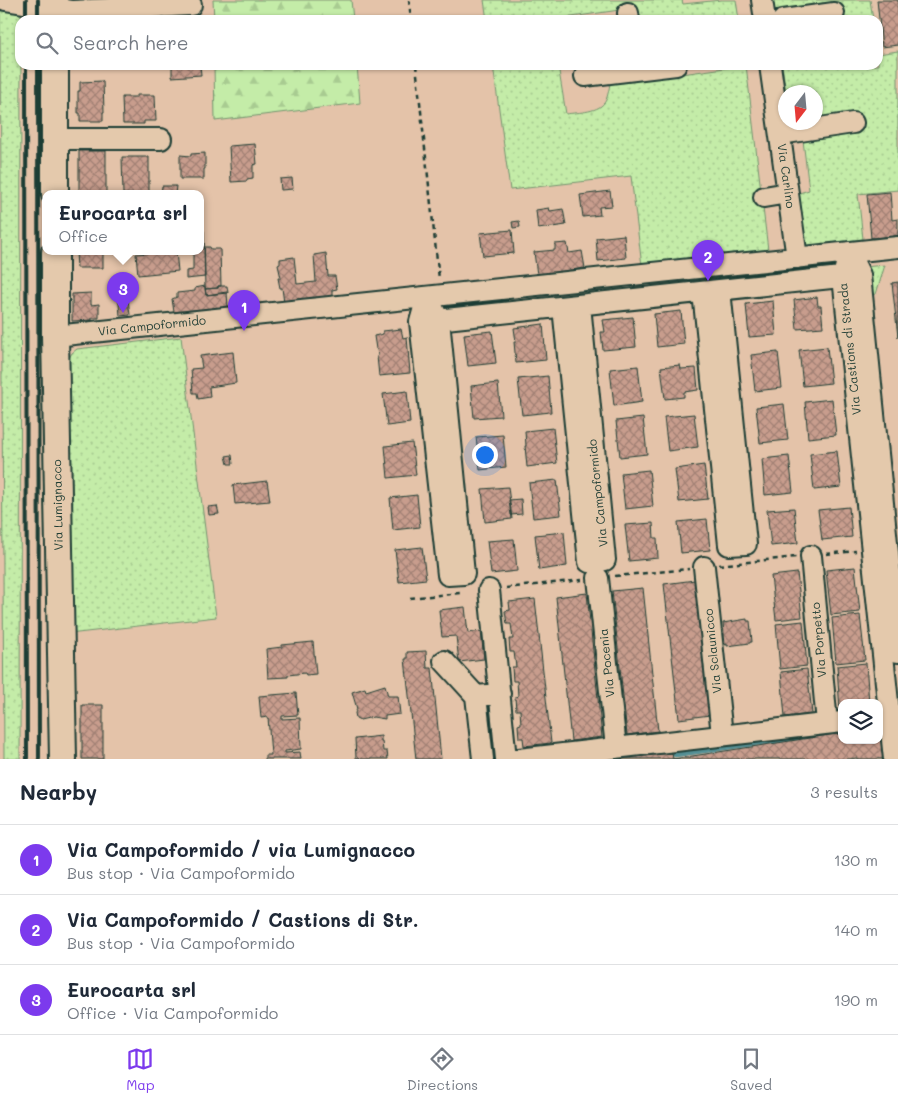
<!DOCTYPE html>
<meta charset="utf-8">
<style>
:root{--surface:#fff;--page:#f6f6f7;--text:#1f2937;--muted:#747a83;--line:#e0e1e3;--accent:#7c3aed}
body{margin:0;font-family:Mali,sans-serif;background:var(--page);color:var(--text)}
.controls{position:absolute;right:15px;bottom:15px;display:grid;overflow:hidden;border-radius:10px;box-shadow:0 1px 4px #0004}
.controls button{width:45px;height:45px;display:grid;place-items:center;padding:0;border:0;border-bottom:1px solid var(--line);background:var(--surface);color:var(--text);font:25px sans-serif}
.compass{position:absolute;left:778px;top:85px;width:45px;height:45px;border-radius:50%;background:var(--surface);box-shadow:0 1px 4px #0004;rotate:196deg}
.you{position:absolute;left:484px;top:454px;width:18px;height:18px;margin:-12px;border:4px solid #fff;border-radius:50%;background:#1a73e8;box-shadow:0 0 0 8px #1a73e833}
.badge{display:grid;place-items:center;width:32px;height:32px;border-radius:50%;background:var(--accent);color:#fff;font-size:16px;font-weight:700}
.pin{position:absolute;translate:-50% -41px;filter:drop-shadow(0 1px 2px #0008)}
.pin::after{content:'';position:absolute;top:26px;width:18px;height:15px;background:inherit;clip-path:polygon(0 0,100% 0,50% 100%)}
.popup{position:absolute;left:42px;top:190px;width:162px;height:65px;box-sizing:border-box;display:grid;place-content:center;border-radius:10px;background:var(--surface);filter:drop-shadow(0 1px 4px #0005);font-size:16px;white-space:nowrap;color:var(--muted)}
.popup b{font-size:19px;color:var(--text)}
.popup::after{content:'';position:absolute;left:50%;top:100%;margin-left:-10px;border:10px solid transparent;border-top-color:var(--surface)}
.list{margin:0;padding:0;list-style:none}
h2{display:flex;justify-content:space-between;align-items:center;height:65px;margin:0;padding:0 20px;font-size:21px}
h2 small{font-size:16px;font-weight:400;color:var(--muted)}
.list li{display:grid;grid-template-columns:32px 1fr auto;gap:15px;align-items:center;box-sizing:border-box;height:70px;padding:0 20px;border-top:1px solid var(--line)}
.list b{display:block;font-size:19px;white-space:nowrap}
.list p{margin:0;font-size:16px;white-space:nowrap;color:var(--muted)}
.list em{font-size:16px;font-style:normal;color:var(--muted)}
.icon{flex:none;width:28px;height:28px;fill:none;stroke:currentColor;stroke-width:2;stroke-linecap:round;stroke-linejoin:round}
.map{position:relative;flex:none;width:898px;height:759px;overflow:hidden}
.search{position:absolute;background:var(--surface);box-shadow:0 1px 4px #0004;left:15px;right:15px;top:15px;height:55px;display:flex;align-items:center;gap:12px;box-sizing:border-box;padding:0 18px;border-radius:15px;color:var(--muted);font-size:19px}
.sheet{height:275px;background:var(--surface)}
nav{display:flex;justify-content:space-around;align-items:center;box-sizing:border-box;height:70px;border-top:1px solid var(--line);background:var(--surface);font-size:14px;color:var(--muted)}
nav a{display:grid;justify-items:center;gap:2px}
nav .on{color:var(--accent)}
.map>svg:first-child{display:block}
.grass{fill:url(#grass-dots);stroke:#72946e}
.forest{fill:url(#forest-firs);stroke:#72946e}
.lines{fill:none;stroke-linecap:round;stroke-linejoin:round}
.stream{stroke:#549095;stroke-width:4.5}
.building{fill:url(#building-cross-hatch);stroke:#1f3d34}
.minor-casing{stroke:#1f3d34;stroke-width:24}
.major-casing{stroke:#1f3d34;stroke-width:30}
.path{stroke:#1f3d34;stroke-width:2.5;stroke-dasharray:5 4;stroke-linecap:butt}
.minor{stroke:#e4c9ac;stroke-width:20}
.major{stroke:#e4c9ac;stroke-width:26}
.rail{stroke:#1f3d34;stroke-width:4}
.labels{text-anchor:middle;stroke-width:4;stroke-linejoin:round;paint-order:stroke}
.street-label{font-size:12px;fill:#1f3d34;stroke:#e4c9ac}
</style>
<div class="map">
<svg width="898" height="759" viewBox="0 0 898 759">
<defs>
<pattern id="grass-dots" width="8" height="8" patternUnits="userSpaceOnUse" patternTransform="scale(1.25)"><rect width="8" height="8" fill="#c4eca8"/><path d="M2 2h.1M6 6h.1" fill="none" stroke="#a8cb91" stroke-width="1.8" stroke-linecap="round"/></pattern>
<pattern id="forest-firs" width="22" height="20" patternUnits="userSpaceOnUse" patternTransform="scale(1.25)"><rect width="22" height="20" fill="#c4eca8"/><path d="M5 1l3.5 6h-7zM16 11l3.5 6h-7z" fill="#a8cb91"/></pattern>
<pattern id="building-cross-hatch" width="8" height="8" patternUnits="userSpaceOnUse" patternTransform="scale(1.25)"><rect width="8" height="8" fill="#c89d8d"/><path d="M0 0l8 8M0 8l8-8" fill="none" stroke="#a28174"/></pattern>
</defs>
<rect width="100%" height="100%" fill="#e4c3a9"/>
<filter id="ink" filterUnits="userSpaceOnUse"><feTurbulence type="fractalNoise" baseFrequency=".02" numOctaves="2"/><feDisplacementMap in="SourceGraphic" scale="10" xChannelSelector="R" yChannelSelector="G"/><feConvolveMatrix kernelMatrix="1 2 1 2 8 2 1 2 1" color-interpolation-filters="sRGB"/></filter>
<g filter="url(#ink)">
<path class="grass" d="M484 0H682L683 4 721 0H736L739 20H635L633 8 551 20H487Z
M773 0H870L873 20H838L835 6 774 13Z
M0 7 21 11 20 759H4Z
M898 51V190L858 194 863 239 804 246 799 193 809 190 803 140 857 133 854 115 816 120V92H786L782 65H878V54Z
M493 65H558L566 114C578 112 600 113 606 100 608 95 609 89 610 84L746 65 768 250 642 266 631 176 510 190Z
M885 265 876 294 867 295 864 267Z
M181 337 216 617 69 634 68 360 72 353 77 349Z"/>
<path class="forest" d="M213 0H351L353 20H214Z
M214 65H357L360 103 215 121Z"/>
<g class="lines">
<path class="stream" d="M668 752 674 751 675 755 838 732"/>
</g>
<path class="building" d="M877 0H898V45L882 47Z
M172 65H200L201 75 172 77Z
M103 81 104 112H103V121H80V113H78V91H80V82Z
M137 95H155L156 121H144V124H123L122 97H137Z
M255 144 257 164 253 165V178L247 179V181L231 182 229 146Z
M79 151H106V194H79Z
M205 153V169H204V179H180V155L191 156V154Z
M122 157H149V194H123Z
M292 178 293 189 281 190 280 179Z
M162 186H176L175 194H161Z
M610 191 612 206 599 207 600 215 583 217 580 195Z
M890 192 892 220 898 219V236L871 238 867 194Z
M549 208 550 211 563 209 566 225 538 229 536 210Z
M519 221 520 227 513 228 512 222Z
M512 230 514 253 483 256 480 233Z
M200 231H204L205 277 186 279V271L193 270V252H200Z
M624 235 626 258 598 261 596 238Z
M567 243 569 253 582 251 585 268 537 275 534 252 555 250V244Z
M204 247H210L211 249H220L221 286H218V288L205 289Z
M76 252H103V268H77Z
M160 252H176L178 271 138 275 136 254Z
M326 253 328 276H335L337 289 332 290V296L296 300V301L284 303 282 288H280L278 278H281L278 265 280 264V259L294 257 297 284 316 282 314 255Z
M125 277 130 315 120 316 117 279Z
M898 282V337L892 283Z
M205 286 206 295 227 292 228 307 174 312 172 299 177 297V293L195 291V288Z
M218 286H227L228 293 206 295 205 289 218 288Z
M91 293V305L99 304V318H92V320L72 321V294Z
M817 297 818 306H821L823 327 797 329 794 300Z
M773 301 776 335 749 337 746 304Z
M681 311 684 344 657 347 654 314Z
M633 317 636 347 603 350 601 332H605L603 320Z
M543 324 546 360 516 363 514 342H516L514 328Z
M401 329 403 338 407 337 410 373 379 376 377 356H378L377 349H376L374 336 383 334V331Z
M492 331 496 363 468 366 464 334Z
M827 347 831 383 803 386 799 350Z
M233 352 236 383 209 387 210 397 198 399 197 393H193L191 369 202 368 200 356Z
M778 352 782 388 755 391 751 355Z
M680 365 681 369 696 368 698 390 684 392V397L665 399 661 367Z
M638 366 642 402 614 406 610 369Z
M548 376 551 412 522 415 518 379Z
M498 383 501 416 474 418 471 386Z
M407 391 410 423 387 426 383 394Z
M832 399 836 435 808 438 805 402Z
M784 404 788 440 760 443 756 407Z
M694 414 698 447 668 451 664 417Z
M643 418 647 454 620 457 616 421Z
M553 428 557 463 527 467 525 446H526L525 431Z
M503 435 506 467 480 470 476 437Z
M412 443 416 475 388 478 385 446Z
M837 451 841 487 814 490 810 454Z
M232 455 233 464H228L226 456Z
M789 456 793 492 765 495 762 459Z
M704 465 708 499 679 502 675 469Z
M649 470 653 506 625 509 621 473Z
M557 480 561 515 533 518 529 483Z
M267 481 270 501 235 504 233 485Z
M508 487 512 519 485 522 482 489Z
M417 495 420 527 393 530 390 498Z
M521 499 522 514 511 515 509 500Z
M217 506 219 514 209 515 208 507Z
M849 507 852 537 822 540 818 510Z
M794 508 798 543 771 546 767 510Z
M707 519 710 550 681 553 678 522Z
M653 523 654 538H657L658 558 629 561 625 525Z
M564 532 567 566 539 570 535 535Z
M514 539 517 571 491 574 487 541Z
M422 547 426 579 399 582 395 550Z
M855 567 860 612 831 615 826 570Z
M797 573 802 617 776 620 771 576Z
M695 580 710 715 679 719 664 584Z
M643 588 658 731 627 735 612 591Z
M587 593 602 737 571 741 556 597Z
M535 599 551 743 524 746 523 738H519L518 725 521 724 520 710H516L515 697 518 696 517 681H513L512 667H516L514 652H510L509 639H513L511 624H507L505 611 510 610 509 602Z
M465 607 468 633 481 631 484 659 459 662 456 636 442 637 439 610Z
M860 615 865 660 836 663 832 618Z
M747 619V621H750L752 642H750V643L727 646V644L725 645 723 623Z
M803 621 807 666 780 669 776 624Z
M313 642 316 674 306 675 305 673 288 675V677L268 678 266 649 282 647V645Z
M426 651 427 668H432L441 759H416L405 659H407V652Z
M866 663 869 703H842V710L840 711 837 666Z
M807 669 812 714 785 717 781 672Z
M385 685 388 696H398L400 714 385 716V719L373 717 360 720 356 718 355 713 357 709 352 692 365 688 366 691Z
M296 693 298 715 282 716V719L300 718 301 749 285 751V753L300 752 301 759H265V755H271L268 717 261 718 259 696Z
M82 705H103V759H82Z
M879 728H881L884 759H857V758L849 759H673L842 733V740H879Z
M381 736V741H382L383 751H387L388 759H359V758H356L355 739Z
M672 753 673 759H613Z"/>
<g class="lines">
<defs>
<path id="minor" d="M5 0 72 11 191 5
M762 0 765 20
M628 13 629 20
M783 20 834 13
M770 65 797 258
M585 76 676 65
M780 134 853 123
M55 139H161
M764 197 788 193
M849 252 843 277 894 759
M855 265 860 275 898 652
M703 292 729 545 746 544 720 290
M427 297 439 320 464 574 448 575 420 322Z
M563 307 589 562 605 560 580 305
M427 321 860 275
M55 336 898 247
M811 556 827 723
M704 567 722 735
M598 578 616 748
M489 590 506 759
M444 661 476 696
M483 759 476 696 500 694
M519 759 842 722"/>
<path id="major" d="M54 0 55 20
M55 65V194
M55 252V336L63 759"/>
</defs>
<use href="#minor" class="minor-casing"/>
<use href="#major" class="major-casing"/>
<path class="path" d="M409 0 411 20
M416 65 439 279
M826 554 856 551
M719 565 796 557
M615 576 689 569
M506 588 582 580
M410 598 460 593"/>
<use href="#minor" class="minor"/>
<use href="#major" class="major"/>
<path class="rail" d="M26 0V20
M38 0V20
M26 65 27 759
M38 65 39 759"/>
</g>
</g>
<g class="labels">
<g class="street-label">
<text transform="translate(786 176) rotate(82)" y="4">Via Carlino</text>
<text transform="translate(152 326) rotate(-6)" y="4">Via Campoformido</text>
<text transform="translate(850 349) rotate(-96)" y="4">Via Castions di Strada</text>
<text transform="translate(598 493) rotate(-96)" y="4">Via Campoformido</text>
<text transform="translate(58 505) rotate(-91)" y="4">Via Lumignacco</text>
<text transform="translate(819 640) rotate(-95)" y="4">Via Porpetto</text>
<text transform="translate(713 651) rotate(-96)" y="4">Via Sclaunicco</text>
<text transform="translate(607 663) rotate(-96)" y="4">Via Pocenia</text>
</g>
</g>
</svg>
<div class="controls">
<button><svg class="icon" aria-label="layers" viewBox="0 0 24 24"><path d="M12 4l9 5-9 5-9-5zM3 14l9 5 9-5"/></svg></button>
</div>
<svg class="compass" viewBox="-18 -18 36 36"><path d="M0-13l5 13h-10z" fill="#e53935"/><path d="M0 13l5-13h-10z" fill="#747a83"/></svg>
<div class="you"></div>
<div class="pin badge" style="left:244px;top:331px">1</div>
<div class="pin badge" style="left:708px;top:281px">2</div>
<div class="pin badge" style="left:123px;top:313px">3</div>
<div class="popup"><b>Eurocarta srl</b>Office</div>
<div class="search"><svg class="icon" aria-label="search" viewBox="0 0 24 24"><circle cx="10" cy="10" r="6"/><path d="M15 15l6 6"/></svg>Search here</div>
</div>
<section class="sheet">
<h2>Nearby<small>3 results</small></h2>
<ul class="list">
<li><span class="badge">1</span><div><b>Via Campoformido / via Lumignacco</b><p>Bus stop · Via Campoformido</p></div><em>130 m</em></li>
<li><span class="badge">2</span><div><b>Via Campoformido / Castions di Str.</b><p>Bus stop · Via Campoformido</p></div><em>140 m</em></li>
<li><span class="badge">3</span><div><b>Eurocarta srl</b><p>Office · Via Campoformido</p></div><em>190 m</em></li>
</ul>
</section>
<nav>
<a class="on"><svg class="icon" aria-label="map" viewBox="0 0 24 24"><path d="M3 6l6-2 6 2 6-2v14l-6 2-6-2-6 2zM9 4v14M15 6v14"/></svg>Map</a>
<a><svg class="icon" aria-label="directions" viewBox="0 0 24 24"><path d="M12 3l9 9-9 9-9-9zM9 14v-3h6M13 9l2 2-2 2"/></svg>Directions</a>
<a><svg class="icon" aria-label="saved" viewBox="0 0 24 24"><path d="M7 4h10v16l-5-4-5 4z"/></svg>Saved</a>
</nav>
